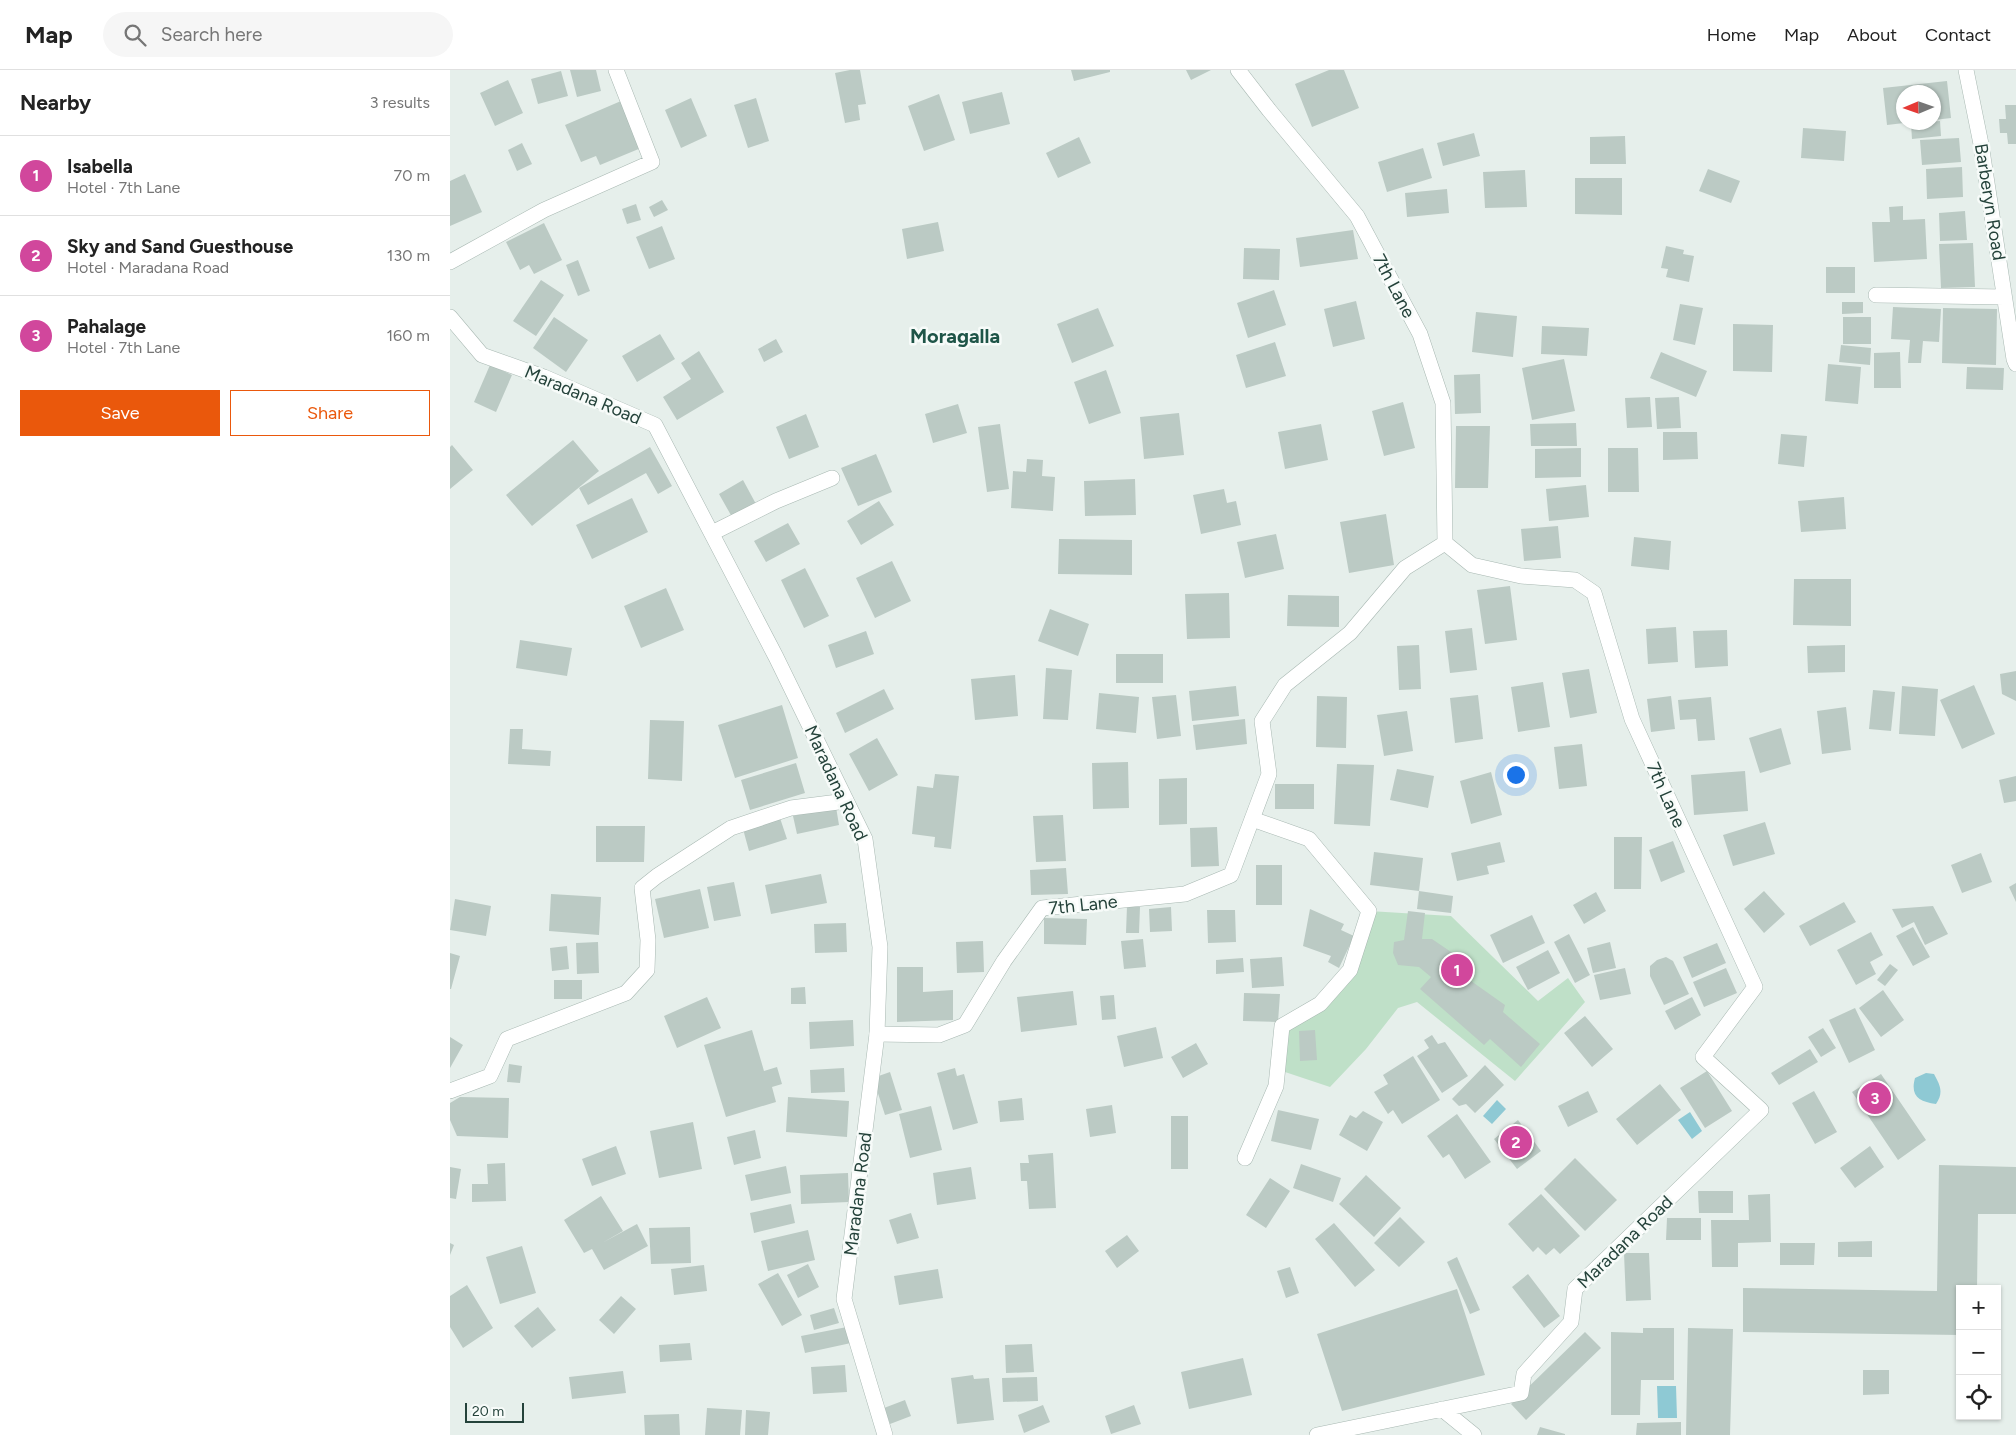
<!DOCTYPE html>
<meta charset="utf-8">
<style>
:root{--surface:#fff;--page:#f6f6f6;--text:#222;--muted:#767676;--line:#e0e0e0;--accent:#ea580c}
body{margin:0;font-family:Figtree,sans-serif;background:var(--page);color:var(--text)}
.controls{position:absolute;right:15px;bottom:15px;display:grid;overflow:hidden;border-radius:0px;box-shadow:0 1px 4px #0004}
.controls button{width:45px;height:45px;display:grid;place-items:center;padding:0;border:0;border-bottom:1px solid var(--line);background:var(--surface);color:var(--text);font:25px sans-serif}
.compass{position:absolute;left:1446px;top:15px;width:45px;height:45px;border-radius:50%;background:var(--surface);box-shadow:0 1px 4px #0004;rotate:268deg}
.scale{position:absolute;left:15px;bottom:12px;width:59px;box-sizing:border-box;padding-left:5px;border:2px solid #24423a;border-top:0;font-size:14px;line-height:18px;white-space:nowrap;color:#24423a;-webkit-text-stroke:4px #f7fbf9;paint-order:stroke}
.you{position:absolute;left:1065px;top:704px;width:18px;height:18px;margin:-12px;border:4px solid #fff;border-radius:50%;background:#1a73e8;box-shadow:0 0 0 8px #1a73e833}
.badge{display:grid;place-items:center;width:32px;height:32px;border-radius:50%;background:var(--accent);color:#fff;font-size:16px;font-weight:700}
.pin{position:absolute;translate:-50% -50%;border:2px solid #fff;box-shadow:0 1px 5px #0006}
.list{margin:0;padding:0;list-style:none}
h2{display:flex;justify-content:space-between;align-items:center;height:65px;margin:0;padding:0 20px;font-size:21px}
h2 small{font-size:16px;font-weight:400;color:var(--muted)}
.list li{display:grid;grid-template-columns:32px 1fr auto;gap:15px;align-items:center;box-sizing:border-box;height:80px;padding:0 20px;border-top:1px solid var(--line)}
.list b{display:block;font-size:19px;white-space:nowrap}
.list p{margin:0;font-size:16px;white-space:nowrap;color:var(--muted)}
.list em{font-size:16px;font-style:normal;color:var(--muted)}
.actions{display:flex;gap:10px;padding:15px 20px}
.actions a{flex:1;padding:11px 0;border:1px solid var(--accent);border-radius:0px;text-align:center;font-size:18px;color:var(--accent)}
.actions .main{background:var(--accent);color:#fff}
.icon{flex:none;width:28px;height:28px;fill:none;stroke:currentColor;stroke-width:2;stroke-linecap:round;stroke-linejoin:round}
.map{position:relative;flex:none;width:1566px;height:1365px;overflow:hidden}
header{display:flex;align-items:center;gap:30px;box-sizing:border-box;height:70px;padding:0 25px;background:var(--surface);border-bottom:1px solid var(--line)}
header strong{font-size:24px}
nav{display:flex;gap:28px;margin-inline-start:auto;font-size:18px}
.search{width:350px;height:45px;background:var(--page);display:flex;align-items:center;gap:12px;box-sizing:border-box;padding:0 18px;border-radius:28px;color:var(--muted);font-size:19px}
main{display:flex}
aside{flex:1;background:var(--surface)}
.map>svg:first-child{display:block}
.green{fill:#bfe0c8}
.water{fill:#8ec9d4}
.building{fill:#bbcac4}
.lines{fill:none;stroke-linecap:round;stroke-linejoin:round}
.minor-casing{stroke:#a8b8b2;stroke-width:16}
.tertiary-casing{stroke:#a8b8b2;stroke-width:16}
.minor{stroke:#fff;stroke-width:15}
.tertiary{stroke:#fff;stroke-width:15}
.labels{text-anchor:middle;stroke-width:5;stroke-linejoin:round;paint-order:stroke}
.street-label{font-size:18px;fill:#24423a;stroke:#f7fbf9}
.quarter-label{font-size:20px;font-weight:bold;fill:#1f5548;stroke:#f7fbf9}
</style>
<header>
<strong>Map</strong>
<div class="search"><svg class="icon" aria-label="search" viewBox="0 0 24 24"><circle cx="10" cy="10" r="6"/><path d="M15 15l6 6"/></svg>Search here</div>
<nav><a>Home</a><a>Map</a><a>About</a><a>Contact</a></nav>
</header>
<main>
<aside>
<h2>Nearby<small>3 results</small></h2>
<ul class="list">
<li><span class="badge" style="background:#d1479c">1</span><div><b>Isabella</b><p>Hotel · 7th Lane</p></div><em>70 m</em></li>
<li><span class="badge" style="background:#d1479c">2</span><div><b>Sky and Sand Guesthouse</b><p>Hotel · Maradana Road</p></div><em>130 m</em></li>
<li><span class="badge" style="background:#d1479c">3</span><div><b>Pahalage</b><p>Hotel · 7th Lane</p></div><em>160 m</em></li>
</ul>
<div class="actions"><a class="main">Save</a><a>Share</a></div>
</aside>
<div class="map">
<svg width="1566" height="1365" viewBox="0 0 1566 1365">
<rect width="100%" height="100%" fill="#e6efeb"/>
<path class="green" d="M919 841 1001 846 1088 931 1118 908 1135 932 1065 1011 967 932 948 938 916 979 880 1017 829 1000 832 956 900 900Z"/>
<path class="water" d="M1476 1003 1484 1004C1490 1015 1494 1022 1486 1034 1469 1032 1460 1026 1465 1008Z
M1047 1030 1056 1039 1042 1054 1033 1046Z
M1240 1042 1252 1061 1242 1069 1228 1050Z
M1207 1316H1226L1227 1348H1208Z"/>
<path class="building" d="M120 0H146L151 21 127 27Z
M400 0H410L416 34 408 35 410 50 395 53 385 3Z
M621 0H660V2L624 11Z
M736 0H761L741 10Z
M879 0H894L909 38 862 57 845 14Z
M111 1 118 26 88 34 81 9Z
M58 10 73 43 45 56 30 23Z
M1497 11 1501 48 1484 50V22H1454V53L1437 55 1433 18Z
M552 22 560 54 520 64 512 32Z
M489 24 505 70 474 81 458 36Z
M241 28 257 66 231 78 215 40Z
M306 28 319 71 298 78 284 35Z
M171 31 191 78 150 95 146 86 131 92 115 55Z
M1555 35H1566V74H1558L1557 63H1550L1549 49H1556Z
M1490 51 1491 66 1462 69 1461 54Z
M1353 58 1396 61 1394 91 1351 88Z
M1024 63 1030 86 993 96 987 73Z
M1175 66 1176 94H1140V67Z
M629 67 641 93 608 108 596 83Z
M1509 68 1511 92 1472 95 1470 70Z
M72 73 82 94 67 101 58 80Z
M973 78 982 108 937 122 928 92Z
M1512 97 1513 127 1477 129 1476 99Z
M1258 99 1290 111 1281 133 1249 121Z
M1075 100 1077 137 1035 138 1033 102Z
M15 104 32 142 0 156V111Z
M1125 108H1172V145L1125 144Z
M997 119 999 143 957 147 955 123Z
M212 130 218 140 204 147 199 137Z
M186 134 191 150 177 154 172 139Z
M1453 136V150L1475 149 1477 189 1424 192 1422 152H1440L1439 137Z
M1515 141 1517 170 1490 171 1489 143Z
M488 152 494 181 457 189 452 159Z
M94 153 112 190 84 204 79 195 70 200 56 172Z
M212 156 225 189 199 199 186 167Z
M903 160 908 189 850 197 846 168Z
M1523 173 1525 217 1491 218 1489 174Z
M1216 176 1234 180 1233 184 1244 186 1239 212 1216 207 1218 199 1211 198Z
M794 178 830 179 829 210 793 209Z
M128 190 140 221 128 226 116 195Z
M1376 197H1405V223H1376Z
M91 210 114 225 86 266 63 251Z
M824 220 836 255 798 268 787 233Z
M906 231 915 269 883 277 874 239Z
M1392 232H1413V243L1392 244Z
M1230 234 1253 238 1245 275 1223 270Z
M1443 237 1491 239 1489 272 1473 271 1471 293H1458L1460 270 1441 269Z
M648 238 664 276 622 293 607 254Z
M1493 238 1547 239 1546 295 1492 293Z
M1026 242 1067 246 1063 287 1022 282Z
M104 247 138 270 116 302 83 278Z
M1393 247H1421V274H1393Z
M1283 254 1323 255 1322 302 1283 301Z
M1092 256 1139 258 1137 286 1091 284Z
M210 264 225 289 187 312 172 286Z
M326 269 333 282 314 292 308 279Z
M825 272 836 306 796 318 786 285Z
M1391 275 1421 278 1420 295 1389 292Z
M249 281 274 322 227 350 213 327 241 309 231 293Z
M1211 282 1257 301 1246 327 1200 308Z
M1450 282 1451 318H1424V283Z
M1114 289 1125 341 1082 350 1072 298Z
M1378 294 1411 297 1408 334 1375 331Z
M40 295 62 305 46 342 24 332Z
M1517 297 1554 298 1553 320 1516 319Z
M656 300 671 343 639 354 624 312Z
M1030 304 1031 343 1005 344 1004 305Z
M1200 327 1202 357 1177 358 1175 328Z
M1229 327 1231 358 1207 359 1205 328Z
M953 332 965 378 934 386 922 341Z
M508 334 517 363 483 373 475 344Z
M729 343 734 385 694 389 690 347Z
M356 344 369 377 339 389 326 357Z
M1126 353 1127 376H1081L1080 354Z
M550 354 559 419 537 422 528 357Z
M871 354 878 390 835 399 828 362Z
M1006 356H1040L1038 418H1005Z
M1213 362H1247L1248 389 1213 390Z
M1331 364 1357 366 1354 397 1328 394Z
M123 370 149 401 82 456 56 425Z
M2 375 23 400 0 419V377Z
M200 377 222 416 208 424 196 403 138 435 129 418Z
M1131 378V407L1085 408V379Z
M1158 378H1188L1189 422H1158Z
M426 384 442 422 408 436 391 398Z
M577 389 593 390 592 406 605 407 603 441 561 438 563 401 576 402Z
M685 409 686 445 635 446 634 411Z
M293 410 306 434 282 447 269 424Z
M1136 415 1139 447 1099 451 1096 419Z
M774 419 777 433 786 431 791 455 751 464 743 425Z
M1394 427 1396 459 1351 462 1348 431Z
M182 428 198 462 142 489 126 455Z
M429 431 444 455 411 475 397 451Z
M936 444 944 495 899 503 890 452Z
M338 453 350 474 316 492 304 471Z
M1108 456 1111 488 1074 491 1071 459Z
M826 464 834 499 795 508 787 472Z
M1184 467 1221 471 1219 500 1181 496Z
M609 469 682 470V505L608 504Z
M442 491 461 531 425 548 406 508Z
M355 498 379 546 354 558 331 510Z
M1344 509H1401V556L1343 555Z
M1060 516 1067 570 1035 574 1027 520Z
M216 518 234 560 191 578 174 536Z
M779 523 780 568 737 569 735 524Z
M838 525 889 526V557L837 556Z
M600 539 639 554 628 586 588 571Z
M1226 557 1228 592 1198 594 1196 559Z
M1022 558 1027 600 1000 603 995 561Z
M1277 560 1278 596 1245 598 1243 561Z
M416 561 424 584 386 598 378 575Z
M70 570 122 578 117 606 66 598Z
M969 575 971 619 949 620 947 576Z
M1395 575V602L1358 603 1357 576Z
M666 584H713V613H666Z
M596 598 622 600 618 650 593 649Z
M1139 599 1147 643 1120 648 1112 603Z
M1566 601V631L1552 624 1550 604Z
M565 605 568 646 525 650 521 609Z
M1093 612 1100 657 1068 662 1061 617Z
M1524 615 1545 664 1512 679 1490 630Z
M786 616 789 646 742 651 739 621Z
M1452 616 1488 619 1485 666 1449 664Z
M434 619 444 639 395 663 386 643Z
M1423 620 1445 622 1441 661 1419 659Z
M649 623 689 627 686 663 646 659Z
M726 625 731 666 707 669 702 627Z
M1028 625 1033 669 1005 673 1000 628Z
M867 626 897 627 896 678 866 677Z
M1221 626 1225 659 1201 662 1197 629Z
M1261 627 1265 670 1248 671 1246 649 1230 650 1228 630Z
M332 635 348 688 285 708 268 655Z
M1396 637 1401 680 1372 684 1367 641Z
M957 641 963 681 934 686 927 645Z
M795 649 797 674 746 680 743 655Z
M200 650 234 651 232 711 198 709Z
M1331 658 1341 694 1310 703 1299 668Z
M60 659H73L72 679 101 681 100 696 58 694Z
M427 668 448 705 419 721 399 684Z
M1132 674 1137 716 1109 719 1104 677Z
M678 692 679 738 643 739 642 693Z
M346 693 355 723 300 740 291 710Z
M887 694 924 695 920 756 884 754Z
M947 699 984 706 978 738 940 730Z
M1295 701 1298 741 1244 745 1241 705Z
M1041 702 1052 745 1021 754 1010 711Z
M485 704 509 706 501 779 484 777 485 767 462 764 467 716 483 718Z
M1566 706V731L1554 733 1549 710Z
M737 708V754L709 755V709Z
M825 714H864V739H825Z
M386 737 389 755 347 764 343 746Z
M613 745 616 791 586 792 583 746Z
M330 748 337 769 299 781 293 759Z
M1315 752 1325 784 1283 796 1273 765Z
M146 756H195L194 792H146Z
M767 757 769 796 741 797 740 758Z
M1164 767H1192L1191 819H1164Z
M1223 771 1235 802 1211 812 1199 780Z
M1050 772 1055 792 1037 796 1039 804 1007 811 1001 783Z
M924 782 973 788 969 821 920 815Z
M1531 783 1542 812 1512 823 1501 795Z
M806 795H832V835H806Z
M616 798 618 824 581 825 580 800Z
M371 804 377 833 321 844 315 815Z
M284 812 291 846 264 851 257 817Z
M1566 813V832L1559 817Z
M250 819 259 858 214 868 205 829Z
M969 821 1003 826 1001 843 967 839Z
M1314 821 1335 844 1314 863 1294 839Z
M1146 822 1156 841 1134 854 1123 835Z
M101 824 151 827 149 865 99 861Z
M5 829 41 836 36 866 0 860Z
M1394 832 1406 852 1360 876 1349 856Z
M677 836 690 837 689 863H676Z
M1483 836 1498 864 1475 875 1464 852 1452 858 1442 839Z
M721 837 722 861 700 862 699 839Z
M860 839 894 854 891 860 904 866 889 898 878 892 881 886 853 876Z
M757 840H785L786 872 758 873Z
M958 841 975 843 972 869H982L1004 884 997 894 1055 935 1053 942 1090 974 1071 997 1040 969 1034 975 970 919 981 907 969 897 948 895 943 883 944 872 954 870Z
M1082 845 1095 873 1053 893 1040 865Z
M594 848 637 849 636 875 594 874Z
M396 853 397 882 365 883 364 854Z
M1463 857 1480 887 1463 896 1446 866Z
M1421 862 1433 885 1420 892 1426 904 1406 915 1387 880Z
M1119 864 1140 905 1125 913 1104 872Z
M693 869 696 897 674 899 671 871Z
M533 871 534 902 507 903 506 872Z
M148 872 149 903 127 904 126 873Z
M1160 872 1166 898 1143 903 1137 878Z
M1267 873 1276 893 1242 908 1233 887Z
M117 876 119 899 102 901 100 878Z
M1098 880 1110 903 1078 920 1066 897Z
M0 883 10 886 1 919H0Z
M832 887 834 916 802 918 800 889Z
M1216 887 1223 891 1239 924 1214 935 1200 906V896L1207 890Z
M793 888 794 902 766 904V890Z
M1440 894 1448 900 1435 916 1427 910Z
M447 897H473V922L503 920V950L447 952Z
M1175 898 1181 924 1150 930 1144 905Z
M1276 898 1287 923 1254 937 1243 912Z
M104 910H132V929H104Z
M355 917 356 934H341V918Z
M1433 920 1454 950 1431 967 1409 938Z
M623 921 627 955 571 962 567 927Z
M794 923 830 924 828 952 793 951Z
M664 925 666 949 652 950 650 926Z
M257 927 271 958 227 978 214 946Z
M1242 927 1251 945 1225 960 1215 941Z
M1405 938 1425 980 1399 993 1379 950Z
M1135 946 1163 979 1142 997 1114 963Z
M403 950 404 976 360 979 359 952Z
M706 957 713 988 674 997 667 966Z
M1373 958 1386 978 1371 987 1358 967Z
M302 960 314 1001 327 997 332 1014 322 1017 326 1032 276 1047 254 975Z
M865 960 867 990 850 991 849 961Z
M982 965 988 974 995 972 1018 1006 992 1023 967 986 979 978 974 970Z
M0 967 13 975 0 998Z
M746 973 758 994 733 1008 721 987Z
M1360 979 1368 992 1329 1015 1321 1003Z
M963 986 990 1030 952 1054 943 1040 938 1044 924 1022 938 1014 933 1005Z
M59 994 72 996 70 1013 57 1012Z
M1035 995 1054 1015 1025 1043 1016 1034 1009 1036 1002 1029Z
M394 998 395 1022 361 1023 360 1000Z
M505 998 507 1006 514 1004 528 1053 503 1060 487 1003Z
M1257 1001 1282 1041 1255 1058 1230 1018Z
M440 1002 452 1040 435 1045 423 1008Z
M1431 1004 1476 1070 1448 1090 1402 1022Z
M1210 1014 1231 1040 1187 1075 1166 1049Z
M1138 1021 1148 1042 1118 1057 1108 1036Z
M1364 1021 1387 1062 1365 1074 1342 1033Z
M10 1027 59 1028 58 1068 7 1066 0 1050V1033Z
M338 1027 399 1031 397 1067 336 1062Z
M572 1028 574 1050 550 1052 548 1031Z
M662 1035 666 1063 640 1067 636 1039Z
M481 1036 492 1080 460 1088 449 1044Z
M828 1040 869 1049 861 1080 821 1071Z
M913 1041 933 1052 917 1081 889 1065 900 1045 906 1048Z
M1007 1044 1041 1092 1015 1109 999 1084 993 1088 977 1066Z
M721 1046H738V1099H721Z
M1068 1050 1091 1081 1067 1099 1044 1069Z
M243 1052 252 1099 209 1108 200 1061Z
M305 1060 311 1088 284 1095 277 1067Z
M166 1076 176 1104 142 1116 132 1089Z
M1420 1076 1434 1097 1405 1118 1390 1098Z
M603 1083 606 1138 579 1139 577 1111H571L570 1093H579L578 1085Z
M1125 1088 1167 1130 1135 1161 1094 1119Z
M55 1093 56 1131 22 1132V1114H38L37 1094Z
M851 1094 891 1108 883 1132 843 1118Z
M1489 1095 1566 1097V1144H1528L1527 1219H1510V1265L1293 1262V1218L1487 1221Z
M336 1096 341 1123 301 1131 295 1105Z
M0 1097 11 1099 6 1129 0 1128Z
M521 1097 526 1129 487 1135 483 1103Z
M398 1103 399 1132 351 1134 350 1105Z
M916 1105 951 1138 924 1167 889 1134Z
M820 1108 840 1121 816 1158 796 1145Z
M1248 1121H1283V1143H1249Z
M1091 1124 1130 1166 1110 1184 1104 1178 1096 1185 1088 1177 1083 1182 1058 1154Z
M1320 1124 1321 1172 1288 1173V1197H1262L1261 1150H1299L1298 1125Z
M151 1126 173 1161 152 1173 187 1154 198 1176 154 1200 142 1179 134 1183 114 1150Z
M341 1134 345 1153 304 1163 300 1143Z
M461 1143 469 1168 447 1174 439 1150Z
M950 1147 975 1172 949 1197 924 1173Z
M1217 1148H1251V1170H1216Z
M884 1153 925 1200 905 1217 865 1169Z
M240 1157 241 1193 201 1194 199 1158Z
M358 1160 365 1190 318 1201 311 1171Z
M677 1165 689 1181 667 1198 655 1181Z
M1422 1171V1187H1388V1172Z
M0 1173 4 1175 0 1185Z
M1330 1173H1365L1364 1195H1330Z
M72 1176 86 1223 50 1234 36 1187Z
M1174 1183H1199L1201 1230 1176 1231Z
M1007 1187 1030 1240 1020 1244 997 1192Z
M358 1194 369 1217 348 1228 337 1205Z
M254 1195 257 1221 224 1225 221 1199Z
M840 1197 849 1223 836 1228 827 1201Z
M488 1199 493 1228 449 1235 444 1206Z
M328 1203 352 1245 332 1256 308 1214Z
M1078 1204 1110 1246 1094 1258 1062 1217Z
M17 1215 43 1258 13 1278 0 1257V1226Z
M1007 1219 1035 1305 892 1341 867 1264Z
M171 1226 186 1239 164 1264 149 1250Z
M88 1237 106 1260 82 1278 64 1256Z
M384 1238 389 1253 364 1260 360 1245Z
M397 1257 401 1273 355 1283 351 1266Z
M1193 1258H1224V1310H1191L1190 1345H1161V1262L1193 1263Z
M1238 1258 1283 1259 1280 1365H1236Z
M1135 1262 1151 1278 1076 1350 1061 1334Z
M240 1273 242 1290 210 1292 209 1275Z
M582 1274 584 1302 556 1303 555 1275Z
M793 1288 802 1325 739 1339 731 1302Z
M395 1295 397 1322 363 1324 361 1297Z
M1413 1300H1439V1324L1413 1325Z
M173 1301 176 1323 122 1329 119 1307Z
M523 1305 524 1309 539 1308 544 1350 507 1354 501 1308Z
M587 1307 588 1331 553 1332 552 1308Z
M455 1330 461 1346 440 1354 434 1338Z
M593 1335 600 1352 574 1363 568 1345Z
M684 1335 691 1354 661 1364 655 1346Z
M257 1338 292 1340 290 1365H255Z
M296 1340 320 1342 318 1365H295Z
M229 1344 230 1365H195L194 1345Z
M1231 1352V1365H1186L1187 1353Z
M1090 1357 1115 1364V1365H1087Z"/>
<g class="lines">
<defs>
<path id="minor" d="M788 0 819 40 907 146 970 264 993 333 995 473 1022 495 1071 506 1125 510 1144 523 1182 649 1305 917 1253 987 1311 1040 1125 1219 1121 1252 1074 1304 1071 1323 867 1365
M1516 0 1531 74 1564 289 1566 294
M0 192 94 140 202 92 166 0
M1426 225 1554 227
M262 463 326 431 382 408
M427 964 489 965 515 955 554 891 592 838 735 824 781 805 819 704 812 651 835 615 900 563 955 498 995 473
M0 1021 40 1006 57 969 176 923 197 900 198 870 192 818 207 806 281 758 341 738 396 731
M795 1088 826 1016 832 956 870 934 900 900 919 841 859 769 802 749
M992 1339 1024 1365"/>
<path id="tertiary" d="M0 247 32 285 94 307 205 355 326 587 415 769 430 877 427 964 394 1229 435 1365"/>
</defs>
<use href="#minor" class="minor-casing"/>
<use href="#tertiary" class="tertiary-casing"/>
<use href="#minor" class="minor"/>
<use href="#tertiary" class="tertiary"/>
</g>
<g class="labels">
<g class="street-label">
<text transform="translate(1540 132) rotate(81)" y="6">Barberyn Road</text>
<text transform="translate(944 216) rotate(62)" y="6">7th Lane</text>
<text transform="translate(133 325) rotate(23)" y="6">Maradana Road</text>
<text transform="translate(386 713) rotate(65)" y="6">Maradana Road</text>
<text transform="translate(1216 725) rotate(66)" y="6">7th Lane</text>
<text transform="translate(633 835) rotate(-6)" y="6">7th Lane</text>
<text transform="translate(408 1124) rotate(-83)" y="6">Maradana Road</text>
<text transform="translate(1175 1172) rotate(-44)" y="6">Maradana Road</text>
</g>
<g class="quarter-label">
<text x="505" y="273">Moragalla</text>
</g>
</g>
</svg>
<div class="controls">
<button>+</button>
<button>−</button>
<button><svg class="icon" aria-label="locate" viewBox="0 0 24 24"><circle cx="12" cy="12" r="6"/><path d="M12 2v4M12 18v4M2 12h4M18 12h4"/></svg></button>
</div>
<svg class="compass" viewBox="-18 -18 36 36"><path d="M0-13l5 13h-10z" fill="#e53935"/><path d="M0 13l5-13h-10z" fill="#767676"/></svg>
<div class="scale">20 m</div>
<div class="you"></div>
<div class="pin badge" style="left:1007px;top:900px;background:#d1479c">1</div>
<div class="pin badge" style="left:1066px;top:1072px;background:#d1479c">2</div>
<div class="pin badge" style="left:1425px;top:1028px;background:#d1479c">3</div>
</div>
</main>
